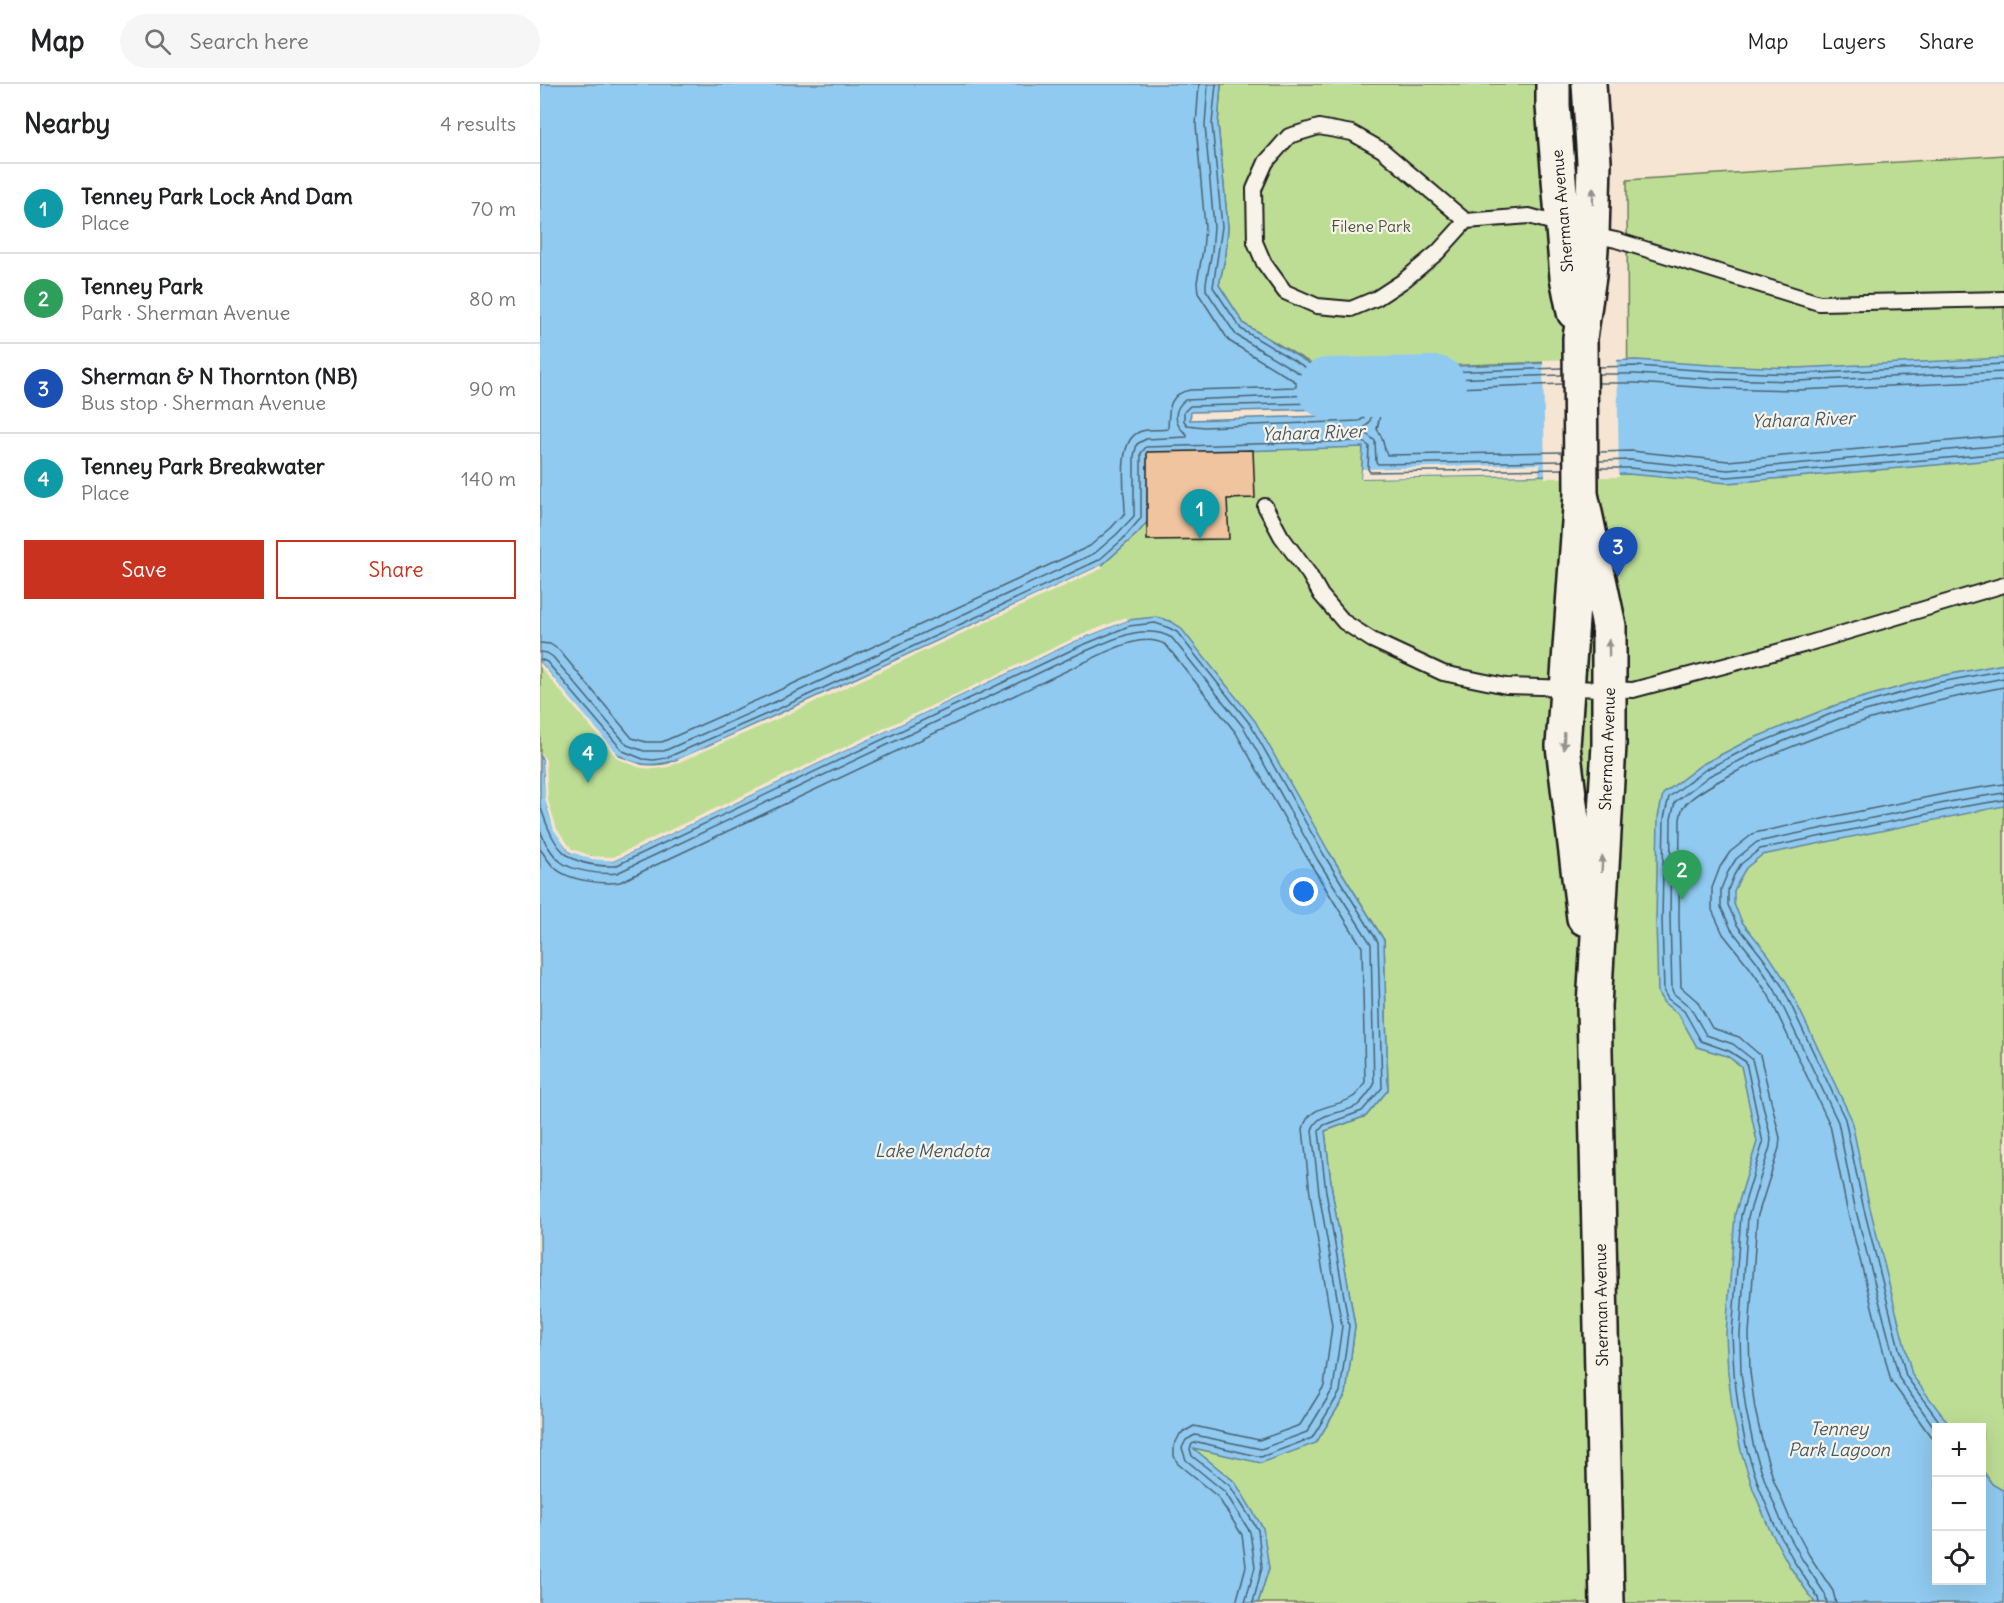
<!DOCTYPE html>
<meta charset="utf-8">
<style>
:root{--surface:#fff;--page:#f6f6f6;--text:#202124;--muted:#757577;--line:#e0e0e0;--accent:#c8321e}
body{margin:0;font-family:Delius,sans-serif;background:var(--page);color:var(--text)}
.controls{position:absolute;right:18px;bottom:18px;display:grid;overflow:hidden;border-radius:0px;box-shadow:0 6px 24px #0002}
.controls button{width:54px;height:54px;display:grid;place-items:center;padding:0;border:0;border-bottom:2px solid var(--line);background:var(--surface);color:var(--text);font:30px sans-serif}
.you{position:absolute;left:764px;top:808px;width:21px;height:21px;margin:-15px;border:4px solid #fff;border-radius:50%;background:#1a73e8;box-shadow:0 0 0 9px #1a73e833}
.badge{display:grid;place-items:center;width:39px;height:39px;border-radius:50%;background:var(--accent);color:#fff;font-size:20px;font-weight:700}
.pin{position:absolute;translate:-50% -50px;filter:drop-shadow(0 2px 3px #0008)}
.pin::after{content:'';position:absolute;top:32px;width:21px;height:18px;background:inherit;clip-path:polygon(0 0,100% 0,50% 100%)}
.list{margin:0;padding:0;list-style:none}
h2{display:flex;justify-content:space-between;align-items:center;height:78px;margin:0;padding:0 24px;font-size:26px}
h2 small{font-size:20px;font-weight:400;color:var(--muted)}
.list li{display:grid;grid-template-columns:39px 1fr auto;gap:18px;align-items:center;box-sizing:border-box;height:90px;padding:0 24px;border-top:2px solid var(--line)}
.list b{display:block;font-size:22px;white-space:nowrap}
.list p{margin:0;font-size:20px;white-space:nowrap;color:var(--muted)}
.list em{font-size:20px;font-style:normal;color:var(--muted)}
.actions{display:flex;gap:12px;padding:18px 24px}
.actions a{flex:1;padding:14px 0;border:2px solid var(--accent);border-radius:0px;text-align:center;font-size:21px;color:var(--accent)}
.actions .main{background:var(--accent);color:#fff}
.icon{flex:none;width:33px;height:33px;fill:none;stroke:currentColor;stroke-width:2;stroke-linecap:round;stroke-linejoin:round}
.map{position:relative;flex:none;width:1464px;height:1519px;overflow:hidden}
header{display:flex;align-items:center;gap:36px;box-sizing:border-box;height:84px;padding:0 30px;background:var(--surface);border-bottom:2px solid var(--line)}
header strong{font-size:28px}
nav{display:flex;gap:33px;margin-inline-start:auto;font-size:21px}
.search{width:420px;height:54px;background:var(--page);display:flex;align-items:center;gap:15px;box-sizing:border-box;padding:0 21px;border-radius:33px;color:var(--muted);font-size:22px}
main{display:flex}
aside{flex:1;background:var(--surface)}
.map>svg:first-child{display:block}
.green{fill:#bddd95;stroke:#6c7c58;stroke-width:1.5;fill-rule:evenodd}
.water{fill:#90caf0;stroke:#62849b;stroke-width:1.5}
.pier{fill:#f5e5d2}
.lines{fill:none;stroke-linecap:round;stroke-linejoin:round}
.shore{stroke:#4a6271;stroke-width:1.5}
.river{stroke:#90caf0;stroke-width:60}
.building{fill:#f0c49f;stroke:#1c1c1c;stroke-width:1.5}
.service-casing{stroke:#1c1c1c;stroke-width:18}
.tertiary-casing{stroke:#1c1c1c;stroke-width:38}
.service{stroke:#f7f3e8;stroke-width:14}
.tertiary{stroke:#f7f3e8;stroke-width:33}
.oneway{fill:#94928c}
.labels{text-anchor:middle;stroke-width:4.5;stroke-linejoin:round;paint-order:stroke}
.street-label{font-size:16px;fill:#1c1c1c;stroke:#f7f3e8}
.park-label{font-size:16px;fill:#4c5640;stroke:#f7f3e8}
.water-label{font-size:18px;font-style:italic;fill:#455966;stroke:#f7f3e8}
</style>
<header>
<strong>Map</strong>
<div class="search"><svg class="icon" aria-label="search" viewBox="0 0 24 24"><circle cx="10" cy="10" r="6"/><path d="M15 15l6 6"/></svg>Search here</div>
<nav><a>Map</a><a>Layers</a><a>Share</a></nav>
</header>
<main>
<aside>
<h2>Nearby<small>4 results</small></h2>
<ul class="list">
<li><span class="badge" style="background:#0f9aa8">1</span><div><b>Tenney Park Lock And Dam</b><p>Place</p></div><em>70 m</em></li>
<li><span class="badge" style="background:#2e9e5b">2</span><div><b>Tenney Park</b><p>Park · Sherman Avenue</p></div><em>80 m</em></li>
<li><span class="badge" style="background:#1a4fb4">3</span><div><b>Sherman &amp; N Thornton (NB)</b><p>Bus stop · Sherman Avenue</p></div><em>90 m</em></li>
<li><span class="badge" style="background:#0f9aa8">4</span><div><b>Tenney Park Breakwater</b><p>Place</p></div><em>140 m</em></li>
</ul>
<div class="actions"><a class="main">Save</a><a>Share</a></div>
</aside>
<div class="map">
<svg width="1464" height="1519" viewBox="0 0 1464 1519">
<rect width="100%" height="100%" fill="#f5e5d2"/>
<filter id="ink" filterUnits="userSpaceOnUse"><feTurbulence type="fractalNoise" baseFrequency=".0167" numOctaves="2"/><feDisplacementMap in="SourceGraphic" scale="12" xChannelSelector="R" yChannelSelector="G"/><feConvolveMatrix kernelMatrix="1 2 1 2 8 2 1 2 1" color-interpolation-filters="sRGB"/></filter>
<g filter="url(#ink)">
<path class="green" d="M681 0H1013L1045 277 782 286 704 240 679 201 686 170 688 143 678 40Z
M1464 71V1519H718L729 1484 695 1398 651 1363 776 1359 806 1310 815 1242 792 1107 785 1047 826 1032 848 1006 844 856 789 768 535 557 73 777 30 768C5 733 5 718 3 676L0 671V578L80 673 102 681 128 680 240 630 562 481 598 449 665 368 823 362 822 394 1088 389 1087 96ZM1396 1344H1442V1496H1396Z"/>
<path class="water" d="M0 0H681L678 40 688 143 686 170 679 201 704 240 775 283 787 286V325L651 328 650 336 818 331V325H794V309L812 308V302H794V286L1096 276 1171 281 1257 284 1464 274V375L1188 399 1088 390 821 394 823 363 665 368 598 449 562 481 142 674C116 684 92 684 70 664L0 578Z
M616 533 630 537 640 543 715 637 789 768 844 856 848 1006 826 1032 785 1047 792 1107 815 1242 806 1310 776 1359 721 1379 653 1364 695 1398 723 1444 729 1484 718 1519H0V671L3 676C5 718 5 733 30 768L73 777 535 557 588 536Z
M1464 580V722L1222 771 1206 784 1200 794 1194 807V820L1202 838 1228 870 1247 899 1311 1034 1329 1120 1372 1291 1411 1343 1396 1344V1496H1442V1385L1452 1400 1464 1407V1519H1275L1250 1483 1229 1444 1213 1405 1201 1367 1193 1329 1188 1289 1186 1250 1195 1130 1217 1058 1201 982 1187 972 1157 963 1139 931 1124 919 1118 909 1116 836 1118 733 1123 710 1161 681 1209 656 1296 621 1395 593Z"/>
<path class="pier" d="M1077 274 1079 393 1005 394 1003 276Z
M1000 380 999 391 821 394 822 385Z
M562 481 563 484 242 633 128 683 115 685 101 684 78 675 0 583V578L80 673 102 681 115 682 128 680 240 630Z
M586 533 588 536 535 557 73 777 52 775 30 768 14 746 5 716 3 676 0 668 6 676 8 716 17 745 32 765 52 772 73 773 534 554Z"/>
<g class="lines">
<path class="shore" d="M676 0 672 40 682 143 673 203 701 245 780 292 781 317 778 319 650 322 644 328V337L647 341 664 343 819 337 824 334 825 327 822 321 814 316C817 307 821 303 813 295L815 291 1022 284
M1058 283 1096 282 1171 287 1257 290 1464 280
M1058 290H1096L1171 295 1257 297 1464 288
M1022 291 828 298 825 301V313L831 321 832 331 829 339 822 346 835 357 836 378 838 380 1023 377
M1058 299H1096L1170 304 1257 306 1464 297
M1022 300 838 307 835 310 841 327 837 345C845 356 843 364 847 371L1023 368
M1059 368 1091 367 1188 377 1464 352
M1059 377 1090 376 1188 386 1464 361
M1059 384H1089L1188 393 1464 369
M0 559 10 560 19 566 92 654 106 658H122L231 610 550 462 571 444 585 429C585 408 576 358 599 348 608 344 619 347 628 345 629 327 627 310 650 306L756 303V298L689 257 658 209 657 198 663 166 665 143 656 41 659 0
M0 568 7 569 13 573 87 661 104 667H124L235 618 555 469 577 450 594 432V372L597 360 606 355 647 353V350C634 342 632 326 645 316L772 311V297L696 251 666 206V199L672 167 674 143 665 41 668 0
M0 575 7 578 83 667 103 675 114 676 126 674 238 625 559 476 582 456 601 434V369L606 363 822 357 829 362 828 385 830 388 1023 385
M0 721C14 765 25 783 75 782L538 563 589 542 615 539 627 543 637 548 710 640 784 771 838 858 842 1004 822 1027 784 1041 779 1047 786 1108 809 1242 800 1308 772 1354 721 1373 658 1358 652 1360 650 1365 652 1372 690 1402 718 1446 722 1483 713 1519
M0 745C3 756 12 771 21 778 32 787 63 791 77 789L541 569C569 558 603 537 632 554L704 644 777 775 831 860 834 1001C830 1007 824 1016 818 1021 804 1031 778 1026 772 1046L779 1109 802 1242 793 1305 767 1348 721 1365 655 1351 646 1356 642 1364 646 1376 685 1408 710 1448 715 1483 705 1519
M0 765C5 771 9 779 15 784 27 796 63 801 80 798L545 578C567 568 602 547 626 561L696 649 770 779 822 863 825 998C822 1003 818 1010 813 1013 795 1025 769 1019 763 1045L770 1110 792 1242 784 1302 760 1341 719 1356 654 1342 640 1350 634 1362V1372L638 1380 678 1413 702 1451 706 1482 696 1519
M1404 1344 1366 1292 1323 1121 1305 1035 1242 902 1223 874 1197 841 1188 821V806L1194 791 1201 780 1220 765 1421 723 1464 716
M1396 1346 1359 1294 1315 1123 1298 1038 1235 906 1217 878 1191 845 1181 823V805L1188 788 1196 775 1217 758 1419 716 1464 709
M1396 1360 1351 1297 1307 1125 1290 1041 1228 910 1210 884 1183 850 1172 826V804L1180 783 1190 768 1214 749 1418 707 1464 700
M1279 1519 1278 1514 1255 1479 1235 1442 1219 1403 1207 1366 1199 1328 1194 1289 1192 1250 1201 1131 1223 1059 1206 978 1189 967 1161 957 1144 927 1128 915 1124 908 1122 835 1124 734 1129 713 1165 686 1212 662 1298 627 1396 599 1464 586
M1287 1519 1285 1510 1262 1475 1242 1439 1226 1400 1214 1364 1206 1326 1201 1288 1200 1250 1208 1133 1230 1063 1231 1055 1212 975 1193 960 1166 951 1150 923 1134 910 1132 906 1130 835 1131 735 1135 718 1169 692 1215 669 1300 634 1398 607 1464 594
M1296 1519 1293 1507 1269 1471 1250 1435 1234 1397 1223 1361 1215 1325 1210 1288 1209 1250 1217 1134 1239 1064 1240 1054 1220 971 1199 953 1172 944 1157 917 1141 903 1139 835 1140 735C1141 731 1141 726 1144 722 1154 709 1182 695 1198 687 1282 645 1371 621 1464 603"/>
<path class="river" d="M787 304 896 302"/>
</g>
<path class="building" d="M713 366 715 414 687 415 689 455 607 456V368Z"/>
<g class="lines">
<defs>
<path id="service" d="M779 43 812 49 842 66 926 137 898 168 863 197 837 214 811 225 777 222 745 208 724 179 715 158 714 105 726 78 749 52Z
M926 137 989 132 1022 141
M1052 151 1076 156 1279 219 1464 215
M725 422 741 452 769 490 781 511 804 538 832 556 903 589 966 602 1093 606 1263 561 1464 501"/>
<path id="tertiary" d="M1013 0V22L1027 193 1034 228
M1041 410 1069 542V661L1054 922 1067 1519
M1044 834 1023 662 1041 410 1040 254 1049 192 1052 151 1054 78 1049 0"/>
</defs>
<use href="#service" class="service-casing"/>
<use href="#tertiary" class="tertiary-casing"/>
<use href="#service" class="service"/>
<use href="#tertiary" class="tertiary"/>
</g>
<defs><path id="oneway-solid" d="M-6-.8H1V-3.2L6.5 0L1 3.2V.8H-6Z" transform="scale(1.5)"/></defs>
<g class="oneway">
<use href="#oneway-solid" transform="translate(1053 112) rotate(-89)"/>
<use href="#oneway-solid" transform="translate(1069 564) rotate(-91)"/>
<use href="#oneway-solid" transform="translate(1024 657) rotate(92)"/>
<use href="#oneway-solid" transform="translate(1062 780) rotate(-87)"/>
</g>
</g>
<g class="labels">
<g class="street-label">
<text transform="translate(1022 127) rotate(-95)" y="6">Sherman Avenue</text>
<text transform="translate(1067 665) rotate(-88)" y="6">Sherman Avenue</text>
<text transform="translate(1061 1221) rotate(-91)" y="6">Sherman Avenue</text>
</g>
<g class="park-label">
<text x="831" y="148">Filene Park</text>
</g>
<g class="water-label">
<text transform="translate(1263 336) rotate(-2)" y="6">Yahara River</text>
<text transform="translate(773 349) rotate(-2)" y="6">Yahara River</text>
<text x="392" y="1073">Lake Mendota</text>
<text x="1299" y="1351">Tenney<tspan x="1299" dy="21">Park Lagoon</tspan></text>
</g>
</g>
</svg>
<div class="controls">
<button>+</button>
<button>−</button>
<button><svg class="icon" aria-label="locate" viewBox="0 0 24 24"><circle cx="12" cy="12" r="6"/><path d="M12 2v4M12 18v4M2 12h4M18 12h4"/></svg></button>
</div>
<div class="you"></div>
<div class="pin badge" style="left:660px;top:455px;background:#0f9aa8">1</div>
<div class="pin badge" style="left:1142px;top:816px;background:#2e9e5b">2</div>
<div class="pin badge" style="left:1078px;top:493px;background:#1a4fb4">3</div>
<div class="pin badge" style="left:48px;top:699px;background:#0f9aa8">4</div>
</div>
</main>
